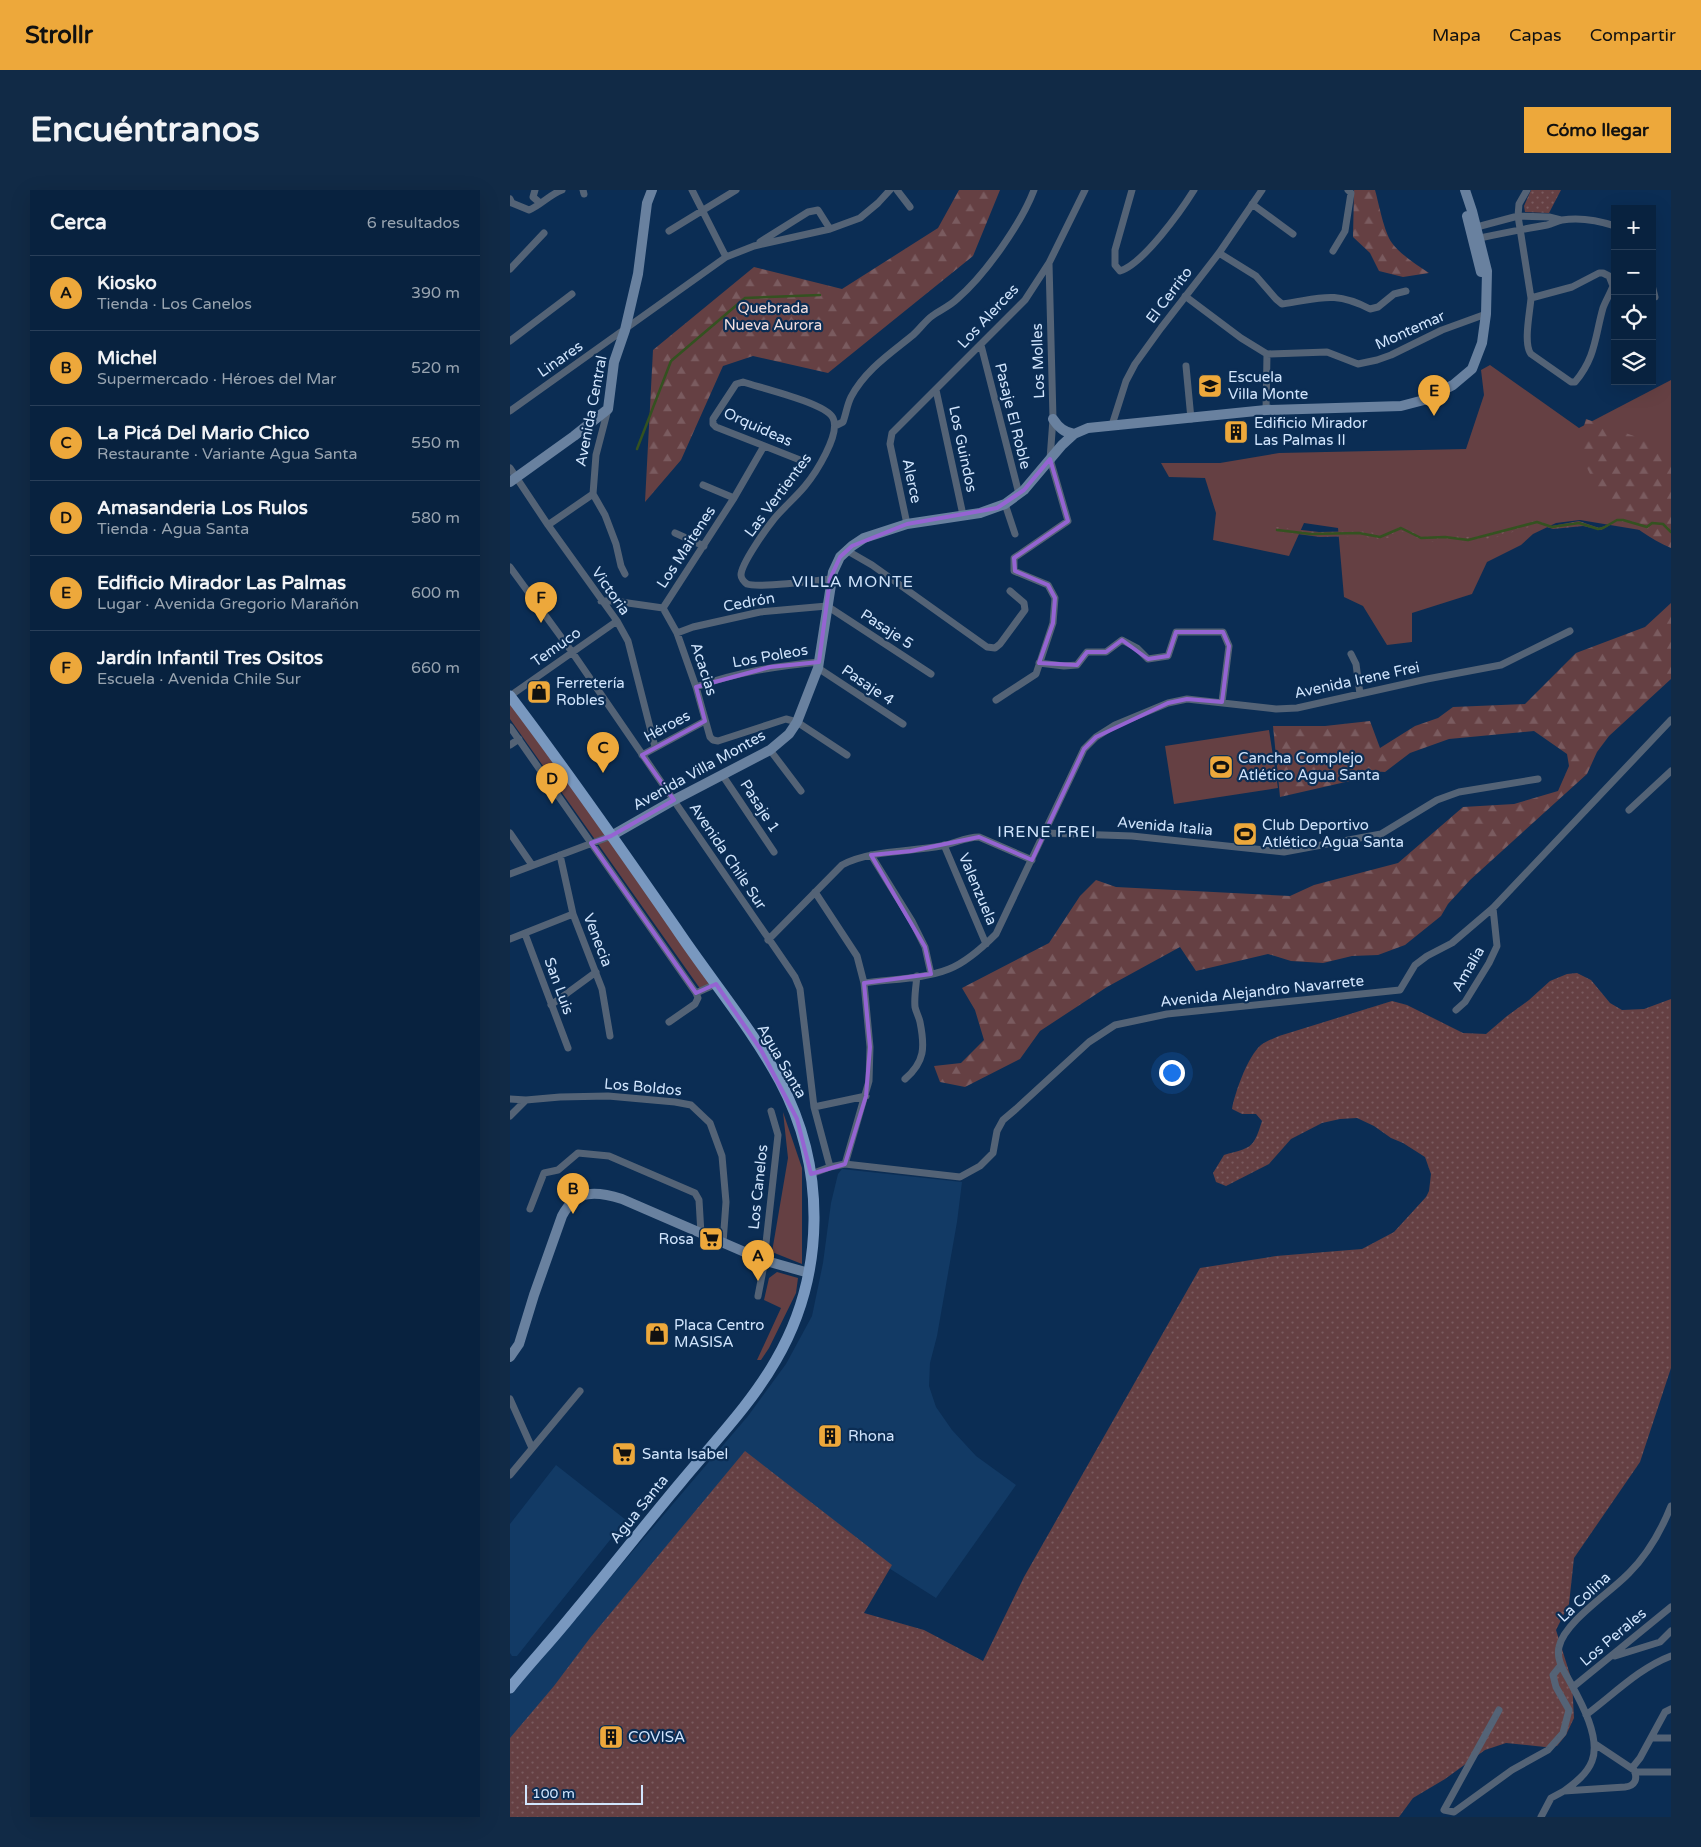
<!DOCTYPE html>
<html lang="es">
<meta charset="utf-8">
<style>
:root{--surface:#08223f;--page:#112a46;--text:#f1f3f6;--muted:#98a4b0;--line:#293f59;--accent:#eda83b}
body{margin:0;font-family:"Varela Round",sans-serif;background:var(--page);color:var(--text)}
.controls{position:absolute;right:15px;top:15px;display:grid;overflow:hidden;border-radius:0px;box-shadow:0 5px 20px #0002}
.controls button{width:45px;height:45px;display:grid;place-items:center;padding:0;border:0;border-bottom:1px solid var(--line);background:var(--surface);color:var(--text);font:25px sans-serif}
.scale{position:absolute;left:15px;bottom:12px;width:118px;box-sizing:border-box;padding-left:5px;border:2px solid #d1e5fd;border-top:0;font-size:14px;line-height:18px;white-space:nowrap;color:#d1e5fd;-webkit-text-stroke:4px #0b2d54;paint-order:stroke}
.you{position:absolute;left:661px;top:882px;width:18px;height:18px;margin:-12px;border:4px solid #fff;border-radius:50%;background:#1a73e8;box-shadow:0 0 0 8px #1a73e833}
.badge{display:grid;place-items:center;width:32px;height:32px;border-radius:50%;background:var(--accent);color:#111;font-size:16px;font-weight:700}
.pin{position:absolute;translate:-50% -41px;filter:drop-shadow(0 1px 2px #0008)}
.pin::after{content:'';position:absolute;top:26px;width:18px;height:15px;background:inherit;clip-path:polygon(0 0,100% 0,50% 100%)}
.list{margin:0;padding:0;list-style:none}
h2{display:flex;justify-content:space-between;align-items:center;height:65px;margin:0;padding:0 20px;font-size:21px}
h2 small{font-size:16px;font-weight:400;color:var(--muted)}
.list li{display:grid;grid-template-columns:32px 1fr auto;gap:15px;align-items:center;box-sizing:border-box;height:75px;padding:0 20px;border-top:1px solid var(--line)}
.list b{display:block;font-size:19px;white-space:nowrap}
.list p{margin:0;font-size:16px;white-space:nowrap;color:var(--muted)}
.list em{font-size:16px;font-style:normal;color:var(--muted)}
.icon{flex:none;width:28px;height:28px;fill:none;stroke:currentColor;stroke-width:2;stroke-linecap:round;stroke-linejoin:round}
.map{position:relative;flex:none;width:1161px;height:1627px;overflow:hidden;border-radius:0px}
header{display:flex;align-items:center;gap:30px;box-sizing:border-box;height:70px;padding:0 25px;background:var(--accent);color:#111}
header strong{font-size:24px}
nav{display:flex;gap:28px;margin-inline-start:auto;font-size:18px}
.intro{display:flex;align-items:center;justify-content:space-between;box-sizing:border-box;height:120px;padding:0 30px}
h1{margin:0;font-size:35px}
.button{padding:12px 22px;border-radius:0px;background:var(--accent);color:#111;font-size:18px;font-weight:700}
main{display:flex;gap:30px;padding:0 30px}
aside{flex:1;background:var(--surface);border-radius:0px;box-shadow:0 5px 20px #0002}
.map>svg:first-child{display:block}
.built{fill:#123a65}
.grass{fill:#654043}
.forest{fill:url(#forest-firs)}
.park{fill:url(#park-dots)}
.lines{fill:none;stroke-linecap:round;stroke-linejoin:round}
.stream{stroke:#345220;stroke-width:2.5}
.street{stroke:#546376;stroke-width:7}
.secondary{stroke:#69819f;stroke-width:10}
.primary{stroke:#7998bf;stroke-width:11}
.marked{fill:none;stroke:#9564d2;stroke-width:4;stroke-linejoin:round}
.labels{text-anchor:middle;stroke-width:4.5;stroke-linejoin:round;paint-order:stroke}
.street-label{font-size:15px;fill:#d1e5fd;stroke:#0b2d54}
.park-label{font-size:15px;fill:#f2dedf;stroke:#0b2d54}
.poi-label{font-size:15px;fill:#d1e5fd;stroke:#0b2d54;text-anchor:start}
.neighbourhood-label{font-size:16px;letter-spacing:1px;fill:#d1e5fd;stroke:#0b2d54}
</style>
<header>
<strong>Strollr</strong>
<nav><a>Mapa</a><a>Capas</a><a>Compartir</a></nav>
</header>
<div class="intro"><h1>Encuéntranos</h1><a class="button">Cómo llegar</a></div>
<main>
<aside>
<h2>Cerca<small>6 resultados</small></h2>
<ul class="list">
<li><span class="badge">A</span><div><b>Kiosko</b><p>Tienda · Los Canelos</p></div><em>390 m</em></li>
<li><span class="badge">B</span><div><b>Michel</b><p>Supermercado · Héroes del Mar</p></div><em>520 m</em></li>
<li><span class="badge">C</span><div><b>La Picá Del Mario Chico</b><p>Restaurante · Variante Agua Santa</p></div><em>550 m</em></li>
<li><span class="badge">D</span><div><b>Amasanderia Los Rulos</b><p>Tienda · Agua Santa</p></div><em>580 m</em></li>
<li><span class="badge">E</span><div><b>Edificio Mirador Las Palmas</b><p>Lugar · Avenida Gregorio Marañón</p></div><em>600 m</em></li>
<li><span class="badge">F</span><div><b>Jardín Infantil Tres Ositos</b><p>Escuela · Avenida Chile Sur</p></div><em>660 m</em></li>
</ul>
</aside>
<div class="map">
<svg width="1161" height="1627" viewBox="0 0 1161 1627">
<defs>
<pattern id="forest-firs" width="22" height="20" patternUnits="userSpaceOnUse" patternTransform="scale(1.25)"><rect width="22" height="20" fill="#654043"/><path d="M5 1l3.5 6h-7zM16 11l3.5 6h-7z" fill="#7a5b5f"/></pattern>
<pattern id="park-dots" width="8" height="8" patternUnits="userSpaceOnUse" patternTransform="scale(1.25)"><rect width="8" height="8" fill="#654043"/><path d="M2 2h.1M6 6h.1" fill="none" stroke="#7a5b5f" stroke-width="1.8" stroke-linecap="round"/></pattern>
</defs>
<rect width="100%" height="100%" fill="#0b2d54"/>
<path class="built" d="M332 979 452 992 447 1032 427 1146 420 1173 419 1196 426 1217 442 1240 466 1266 506 1295 426 1408 292 1323 0 1627V1505L238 1226 276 1174 302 1126 313 1073 321 1013 328 984Z
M46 1275 116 1330 7 1466H2L0 1463V1334Z"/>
<path class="grass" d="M980 175 1069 238 1161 190V267L1113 314 1130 340 1070 330 1046 333 1023 344 1011 355 977 372 962 404 902 423V452L877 455 853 416 834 407 828 338 794 333 779 366 703 350 706 323 695 288 659 287 651 273H710L769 263 956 259 974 205 971 180Z
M0 506 208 796 191 800 0 529Z
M759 540 768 598 664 614 655 556Z
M273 922 292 978V1074L262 1062 278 968Z
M267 1082 288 1088 286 1103 259 1158 251 1170H247L271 1118 254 1110 259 1088Z"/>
<path class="forest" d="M449 0H490L463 66 318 183 243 166 213 176 171 270 135 312 143 160 244 77 332 99 428 38Z
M844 0H865C869 14 874 42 882 53 891 65 907 75 919 83L893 87 869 81 860 63 843 47Z
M1076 229 1141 252 1161 262V358C1128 344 1097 316 1080 284 1075 275 1072 265 1068 255Z
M1161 413V489L1099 546 1087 562 1077 584 960 690 938 714 931 726 895 755 868 765 842 766 813 773 781 771 758 764 686 781 670 757 597 797 530 841 510 869 455 897 430 892 424 876 451 873 474 850 465 820 452 798 539 753 570 706 586 690 606 697 780 706 804 695 888 673 953 617 1004 614 1048 601 1059 576 1057 564 1024 541 939 549 900 563 875 582 856 581 840 591 770 607 763 536H815L860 531 870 558 905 536 928 528 943 517 1015 514 1066 463 1135 437Z"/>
<path class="park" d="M1021 0H1051L1039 23 1015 22 1014 16Z
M1107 329 1121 331 1136 336C1146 330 1159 331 1161 344L1153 335H1142L1138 339 1126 334 1107 331 1091 340 1073 336 1043 339 1028 334 987 347 957 352 945 350 916 352 895 342H890L884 346 869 350 853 346 810 347 765 341 766 337 809 342 854 341 874 345 892 336 912 347 938 345 956 347 1003 339 1025 330 1042 336 1069 331 1089 338 1095 336Z
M1067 783 1081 790 1100 813 1112 820 1134 819 1161 809V1178L1130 1272 1064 1368 1059 1414 1046 1440 1062 1491 1064 1528 1056 1545 1047 1556 1035 1557 996 1553 975 1560 935 1589 903 1608 889 1627H0V1548L44 1496 80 1448 235 1261 382 1375 354 1423 414 1440 473 1471 514 1387 690 1078 766 1066 852 1059 884 1042 916 1007 919 1001 921 984 915 967 893 953 881 948 864 936 847 928 830 929 812 933 781 949 759 974 716 996 706 992 703 983 714 965C741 957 743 960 752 931L746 924H732L722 919C725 902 738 866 751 855 756 851 763 849 769 846L882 811 897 815 953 843 976 844 997 826 1019 810 1040 791 1057 784Z"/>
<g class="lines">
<path class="stream" d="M127 259 161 171 235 108 310 105
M767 340 801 344 849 343 870 347 891 338 911 348 935 347 958 350 1027 332 1042 337 1069 333 1088 339 1093 338 1107 330H1113L1137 337 1142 333 1153 334 1161 342"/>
<path class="street" d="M25 0 23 7 30 13
M73 0 74 4
M182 0 216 67
M387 0 400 17
M622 0 605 60V75L610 81C633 74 671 21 684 0
M1017 0 1009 14 1008 26 1021 108
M0 9 2 13 19 20C31 15 39 5 52 0
M742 14 783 44
M963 38 1008 26 1039 27 1051 30
M159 41 226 0
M965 49C989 44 1013 39 1037 35 1042 34 1047 31 1052 30 1071 27 1087 30 1105 36
M250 52 298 22 308 20 320 39
M823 61 835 41 841 3 838 0
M709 63 746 86 766 109 772 114C810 109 823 100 860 119L868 117 884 104 896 101
M0 79 34 43
M1089 83H1093L1099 86 1103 96C1100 104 1096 110 1093 118 1085 146 1086 167 1065 192H1061L1021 164C1013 154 1020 122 1021 108L1062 97Z
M1142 95 1145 107
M675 106 731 148 757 164 817 162 848 174 867 170 881 165 932 140 976 124
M0 151 62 104
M471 155 509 304
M676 176 681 229
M426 200 453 325
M98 219 86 265 83 304 95 325 106 354 111 376 115 384
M756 220 757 164
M0 221 216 67 244 56 320 39 350 28 368 13 380 0
M602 235 616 191 625 174 651 138 709 63 752 0
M325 236 333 232C336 224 337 215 341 207 355 180 381 163 403 145 410 139 415 131 422 126 430 120 440 116 447 109 475 85 511 34 524 0
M290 270 206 237 203 234V229L226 194 233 192C251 198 316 213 323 228 331 244 305 284 295 296 285 308 273 318 264 329 256 339 231 374 231 385 231 388 234 392 237 394 248 398 305 391 320 389
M0 278 38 335 107 431 118 451 145 557
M193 295 224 308
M495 314 505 344
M397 334 380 254 382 243 515 110 539 73 575 0
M38 335 83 304
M165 343 194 356
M336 360 362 375 477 457 485 458 490 454 515 420 514 413 500 401
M0 377 62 462 285 787 290 799 304 917 320 977
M91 411H104L153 418
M153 418 167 443 186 497 200 547 203 550 208 551 276 529 287 532 337 565
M153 418 224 308 254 256
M167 443 183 437 250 422 317 416 421 484
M841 464 846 474 850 504
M529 473 554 476 567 475 577 462H596L612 450 627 458 638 469 658 466 666 442H713L719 456 712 512
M308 478 393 534
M186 497C227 482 267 476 309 472
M0 506 107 431
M486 510 526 484 543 433 545 408 538 395 504 381V368L558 331 540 269 543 229 539 73
M0 537 186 803 188 808 185 814 159 832
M0 555 9 549
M260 560 291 601
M132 565 195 531
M213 586 264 662
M1119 620 1161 581
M0 643 22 675
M535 643 622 646 774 662 871 644 927 610 949 602 1028 589
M434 655 476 754
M50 665 63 724 92 799 100 846
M361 665 402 731 415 757 421 784
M0 684 101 646
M305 702 347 766 354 793 360 857 359 891 335 974
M15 744 58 858
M0 749 63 724
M258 750 332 675C360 660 399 662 431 656 444 654 455 647 469 647L522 670
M354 793C381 789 414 789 439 779 457 772 473 757 486 744L574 559 586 547 605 535 658 513 677 509 766 519 787 518 917 489 991 475 1060 441
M186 803 206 794
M41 815 86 782
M946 820 955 812 979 773 987 756 983 718
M395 889C415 872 415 857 410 832 409 827 406 822 405 817 404 807 406 796 407 786
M0 909 16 910
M304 917 356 906
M0 926 16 910 50 907 98 906 165 912 181 915 200 933 212 966 216 1012 213 1053
M301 984 320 977 335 974 450 987 470 976 483 963 487 941 493 930 506 919 579 852 605 835 657 824 890 800 905 775 917 766 942 753 983 718 1161 530
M20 1019 34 983 48 980 68 963 99 966 185 1003 189 1010 191 1044
M248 1106 253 1080 268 945 261 921
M0 1209 22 1258
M0 1285 70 1201
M1105 1466 1150 1452 1161 1441
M1063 1497 1161 1417
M989 1520 934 1620 944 1622 1002 1580 1038 1560 1053 1543 1059 1520 1046 1497 1043 1485 1051 1475
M1076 1525C1103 1505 1129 1478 1161 1466
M1141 1548H1161
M1122 1578 1130 1568 1155 1522 1161 1519
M1125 1582H1161
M1054 1601C1065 1593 1077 1584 1082 1571 1091 1548 1071 1512 1060 1492 1054 1481 1046 1470 1049 1457 1054 1432 1101 1402 1119 1383 1138 1364 1151 1341 1161 1316
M1031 1627 1041 1608 1054 1601 1115 1597C1125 1596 1128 1589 1124 1580L1085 1554"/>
<path class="secondary" d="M957 26 971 82
M543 229C549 238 554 242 564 244
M0 292 64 246 98 219 104 172 115 140 128 84 137 13 142 0
M101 646 164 610 260 560 279 544 287 532 308 478 323 382 330 367 342 356 354 348 397 334 470 323 495 314 514 300 552 255 564 244 578 238 756 220 891 216 914 210 943 195 962 179 972 153 976 124 977 81 962 21 955 0
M0 1167 9 1154 24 1105 52 1026C66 999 86 1001 112 1009L253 1070 299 1083"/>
<path class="primary" d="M0 506C57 581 112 660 166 738 200 789 241 837 270 891 316 977 316 1084 266 1170 241 1214 204 1252 171 1292 134 1336 99 1381 62 1425 42 1450 20 1473 0 1498"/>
</g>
<path class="marked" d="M540 269 558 331 504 368 505 381 538 395 545 408 543 433 529 473 567 475 577 462H596L612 450 638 469 658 466 666 442H713L719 456 712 512 677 509 658 513 586 547 574 559 522 670 469 647 401 661 361 665 415 757 421 784 354 793 360 857 356 906 335 974 301 984 287 929 251 860 206 794 186 803 81 653 101 646 164 610 132 565 195 531 186 497 260 477 309 472 320 389 330 367 342 356 397 334 487 318 514 300Z"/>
<defs>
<symbol id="school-square" viewBox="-11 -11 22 22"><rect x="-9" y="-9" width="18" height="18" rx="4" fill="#eda83b" stroke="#0b2d54"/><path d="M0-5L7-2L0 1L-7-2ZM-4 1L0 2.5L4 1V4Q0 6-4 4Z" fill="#111"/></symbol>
<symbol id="building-square" viewBox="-11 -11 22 22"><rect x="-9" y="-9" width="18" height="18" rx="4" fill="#eda83b" stroke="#0b2d54"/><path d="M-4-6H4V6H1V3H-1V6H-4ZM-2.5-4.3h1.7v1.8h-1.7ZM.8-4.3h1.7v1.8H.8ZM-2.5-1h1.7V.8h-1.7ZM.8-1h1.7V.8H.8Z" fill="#111"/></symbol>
<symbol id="shop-square" viewBox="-11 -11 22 22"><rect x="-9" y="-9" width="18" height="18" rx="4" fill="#eda83b" stroke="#0b2d54"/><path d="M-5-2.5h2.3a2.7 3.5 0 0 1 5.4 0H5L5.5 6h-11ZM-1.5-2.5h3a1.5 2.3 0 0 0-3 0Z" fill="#111"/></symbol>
<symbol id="stadium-square" viewBox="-11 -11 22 22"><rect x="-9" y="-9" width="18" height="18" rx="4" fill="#eda83b" stroke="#0b2d54"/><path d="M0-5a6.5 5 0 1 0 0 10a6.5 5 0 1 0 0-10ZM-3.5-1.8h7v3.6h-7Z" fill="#111"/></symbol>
<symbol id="supermarket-square" viewBox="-11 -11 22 22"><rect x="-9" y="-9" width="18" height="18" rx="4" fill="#eda83b" stroke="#0b2d54"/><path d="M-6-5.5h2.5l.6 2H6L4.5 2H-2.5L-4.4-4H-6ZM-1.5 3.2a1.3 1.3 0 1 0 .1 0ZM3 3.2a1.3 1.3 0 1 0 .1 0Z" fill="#111"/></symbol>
</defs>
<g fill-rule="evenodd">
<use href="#school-square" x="686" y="182" width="28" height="28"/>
<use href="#building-square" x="712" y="228" width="28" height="28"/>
<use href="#shop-square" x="15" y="488" width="28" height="28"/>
<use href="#stadium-square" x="697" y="563" width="28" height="28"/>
<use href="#stadium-square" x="721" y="630" width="28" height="28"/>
<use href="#supermarket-square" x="187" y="1035" width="28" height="28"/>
<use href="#shop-square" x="133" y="1130" width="28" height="28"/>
<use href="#building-square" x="306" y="1232" width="28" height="28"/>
<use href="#supermarket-square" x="100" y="1250" width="28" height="28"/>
<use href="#building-square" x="87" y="1533" width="28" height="28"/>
</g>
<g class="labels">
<g class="street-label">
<text transform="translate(659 105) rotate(-53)" y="5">El Cerrito</text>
<text transform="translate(478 126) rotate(-47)" y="5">Los Alerces</text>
<text transform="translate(900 140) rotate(-24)" y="5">Montemar</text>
<text transform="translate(50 169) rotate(-35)" y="5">Linares</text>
<text transform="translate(528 171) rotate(-92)" y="5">Los Molles</text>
<text transform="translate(81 221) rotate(-79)" y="5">Avenida Central</text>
<text transform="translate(503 226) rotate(76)" y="5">Pasaje El Roble</text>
<text transform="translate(248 237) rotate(24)" y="5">Orquideas</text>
<text transform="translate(453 259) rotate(78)" y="5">Los Guindos</text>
<text transform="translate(402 291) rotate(78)" y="5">Alerce</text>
<text transform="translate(268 305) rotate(-53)" y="5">Las Vertientes</text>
<text transform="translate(176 357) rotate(-57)" y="5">Los Maitenes</text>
<text transform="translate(101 401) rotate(55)" y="5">Victoria</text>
<text transform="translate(239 412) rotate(-10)" y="5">Cedrón</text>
<text transform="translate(377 439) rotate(33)" y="5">Pasaje 5</text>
<text transform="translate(46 457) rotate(-35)" y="5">Temuco</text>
<text transform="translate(260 466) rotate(-10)" y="5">Los Poleos</text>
<text transform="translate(194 479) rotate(72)" y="5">Acacias</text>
<text transform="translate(847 490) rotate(-12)" y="5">Avenida Irene Frei</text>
<text transform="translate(358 495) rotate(34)" y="5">Pasaje 4</text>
<text transform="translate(157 536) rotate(-28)" y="5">Héroes</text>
<text transform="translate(189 580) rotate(-29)" y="5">Avenida Villa Montes</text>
<text transform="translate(250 616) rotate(57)" y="5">Pasaje 1</text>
<text transform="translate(655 636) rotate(5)" y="5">Avenida Italia</text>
<text transform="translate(218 666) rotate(56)" y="5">Avenida Chile Sur</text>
<text transform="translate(468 699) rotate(67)" y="5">Valenzuela</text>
<text transform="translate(88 750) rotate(69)" y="5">Venecia</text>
<text transform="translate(958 779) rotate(-60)" y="5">Amalia</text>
<text transform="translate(49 796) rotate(70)" y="5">San Luis</text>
<text transform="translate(752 801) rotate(-6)" y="5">Avenida Alejandro Navarrete</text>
<text transform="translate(272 871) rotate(60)" y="5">Agua Santa</text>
<text transform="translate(133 897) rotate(5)" y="5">Los Boldos</text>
<text transform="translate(248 997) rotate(-84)" y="5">Los Canelos</text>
<text transform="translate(129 1319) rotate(-51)" y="5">Agua Santa</text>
<text transform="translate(1074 1407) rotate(-43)" y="5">La Colina</text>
<text transform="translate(1103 1447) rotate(-40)" y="5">Los Perales</text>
</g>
<g class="park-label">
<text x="263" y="123">Quebrada<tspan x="263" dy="17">Nueva Aurora</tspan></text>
</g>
<g class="poi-label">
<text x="718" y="192">Escuela<tspan x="718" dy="17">Villa Monte</tspan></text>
<text x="744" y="238">Edificio Mirador<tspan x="744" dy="17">Las Palmas II</tspan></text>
<text x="46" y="498">Ferretería<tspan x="46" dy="17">Robles</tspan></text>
<text x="728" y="573">Cancha Complejo<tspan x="728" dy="17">Atlético Agua Santa</tspan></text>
<text x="752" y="640">Club Deportivo<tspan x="752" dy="17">Atlético Agua Santa</tspan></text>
<text x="184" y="1054" text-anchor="end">Rosa</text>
<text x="164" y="1140">Placa Centro<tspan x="164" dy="17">MASISA</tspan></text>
<text x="338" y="1251">Rhona</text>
<text x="132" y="1269">Santa Isabel</text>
<text x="118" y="1552">COVISA</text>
</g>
<g class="neighbourhood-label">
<text x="343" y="397">VILLA MONTE</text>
<text x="537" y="647">IRENE FREI</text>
</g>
</g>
</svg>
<div class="controls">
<button>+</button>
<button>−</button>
<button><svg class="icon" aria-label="locate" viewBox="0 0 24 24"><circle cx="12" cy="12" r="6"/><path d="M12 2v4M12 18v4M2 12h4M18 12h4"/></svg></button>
<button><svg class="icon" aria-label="layers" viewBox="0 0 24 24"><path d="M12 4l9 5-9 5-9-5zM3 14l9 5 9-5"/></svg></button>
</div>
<div class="scale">100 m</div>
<div class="you"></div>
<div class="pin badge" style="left:248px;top:1091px">A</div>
<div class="pin badge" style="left:63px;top:1024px">B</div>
<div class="pin badge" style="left:93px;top:583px">C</div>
<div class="pin badge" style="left:42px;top:614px">D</div>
<div class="pin badge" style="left:924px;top:226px">E</div>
<div class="pin badge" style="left:31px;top:433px">F</div>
</div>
</main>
